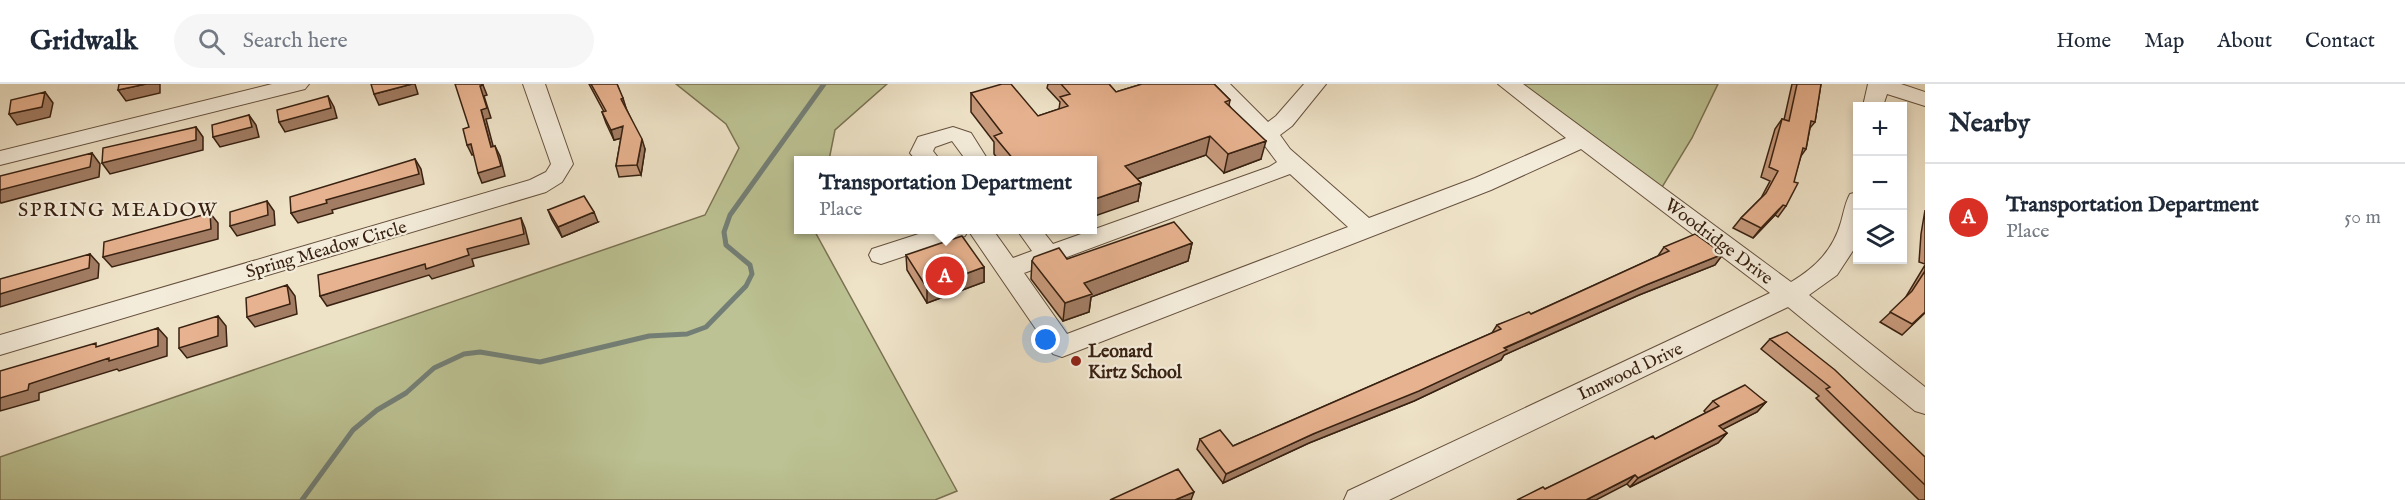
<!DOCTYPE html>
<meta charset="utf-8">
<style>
:root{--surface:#fff;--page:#f6f6f7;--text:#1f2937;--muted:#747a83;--line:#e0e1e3;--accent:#d93025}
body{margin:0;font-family:"IM FELL English",serif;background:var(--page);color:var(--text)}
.controls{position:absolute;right:18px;top:18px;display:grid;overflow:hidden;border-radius:0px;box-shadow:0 3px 9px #0003}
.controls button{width:54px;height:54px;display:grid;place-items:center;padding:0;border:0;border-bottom:2px solid var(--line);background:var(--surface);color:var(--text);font:30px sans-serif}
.you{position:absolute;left:1046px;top:256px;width:21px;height:21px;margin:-15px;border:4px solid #fff;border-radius:50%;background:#1a73e8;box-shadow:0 0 0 9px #1a73e833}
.badge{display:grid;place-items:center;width:39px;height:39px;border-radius:50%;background:var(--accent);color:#fff;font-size:20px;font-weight:700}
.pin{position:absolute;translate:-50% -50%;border:3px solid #fff;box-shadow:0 2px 6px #0006}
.popup{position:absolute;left:794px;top:72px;width:303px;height:78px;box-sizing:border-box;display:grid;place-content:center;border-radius:0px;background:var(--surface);filter:drop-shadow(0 2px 4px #0005);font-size:20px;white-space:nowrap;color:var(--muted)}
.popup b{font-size:22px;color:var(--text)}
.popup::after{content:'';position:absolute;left:50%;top:100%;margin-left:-12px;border:12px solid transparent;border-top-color:var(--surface)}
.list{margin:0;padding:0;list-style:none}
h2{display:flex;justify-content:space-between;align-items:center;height:78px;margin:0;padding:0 24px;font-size:26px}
h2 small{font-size:20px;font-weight:400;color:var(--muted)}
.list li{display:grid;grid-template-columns:39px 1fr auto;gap:18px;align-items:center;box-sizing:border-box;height:108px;padding:0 24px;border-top:2px solid var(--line)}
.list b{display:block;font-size:22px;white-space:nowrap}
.list p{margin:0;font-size:20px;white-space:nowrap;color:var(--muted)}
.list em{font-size:20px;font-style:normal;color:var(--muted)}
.icon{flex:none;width:33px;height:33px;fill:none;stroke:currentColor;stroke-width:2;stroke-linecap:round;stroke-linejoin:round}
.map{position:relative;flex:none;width:1925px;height:416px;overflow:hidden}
header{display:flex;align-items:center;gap:36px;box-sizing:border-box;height:84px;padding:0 30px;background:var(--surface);border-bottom:2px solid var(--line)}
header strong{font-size:28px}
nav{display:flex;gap:33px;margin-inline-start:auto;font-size:21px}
.search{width:420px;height:54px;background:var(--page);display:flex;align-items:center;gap:15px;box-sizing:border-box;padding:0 21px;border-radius:33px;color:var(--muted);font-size:22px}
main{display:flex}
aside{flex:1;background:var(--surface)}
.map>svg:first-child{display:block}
.green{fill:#bcc293;stroke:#7a7252;stroke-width:1.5}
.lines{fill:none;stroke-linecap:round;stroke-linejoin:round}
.stream{stroke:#737f76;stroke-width:5}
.minor-casing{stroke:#66513e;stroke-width:2}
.minor{fill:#f4ecdb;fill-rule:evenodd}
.wall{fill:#c7997b;stroke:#382111;stroke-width:1.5}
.shaded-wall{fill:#a27d64;stroke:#382111;stroke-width:1.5}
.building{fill:#e7b28f;stroke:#382111;stroke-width:1.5}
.poi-dot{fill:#8f2418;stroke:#f4ecdb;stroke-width:2}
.labels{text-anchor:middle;stroke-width:4.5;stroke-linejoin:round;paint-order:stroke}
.street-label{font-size:18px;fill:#382111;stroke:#f4ecdb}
.poi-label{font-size:18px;font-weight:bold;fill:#382111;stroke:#f4ecdb;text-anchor:start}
.neighbourhood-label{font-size:20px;letter-spacing:1.5px;fill:#382111;stroke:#f4ecdb}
</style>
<header>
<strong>Gridwalk</strong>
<div class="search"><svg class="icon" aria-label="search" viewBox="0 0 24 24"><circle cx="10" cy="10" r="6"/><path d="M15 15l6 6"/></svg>Search here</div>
<nav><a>Home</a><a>Map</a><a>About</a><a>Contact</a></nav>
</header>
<main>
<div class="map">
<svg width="1925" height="416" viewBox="0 0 1925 416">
<rect width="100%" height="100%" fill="#eee2c7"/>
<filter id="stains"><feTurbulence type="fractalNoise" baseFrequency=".00333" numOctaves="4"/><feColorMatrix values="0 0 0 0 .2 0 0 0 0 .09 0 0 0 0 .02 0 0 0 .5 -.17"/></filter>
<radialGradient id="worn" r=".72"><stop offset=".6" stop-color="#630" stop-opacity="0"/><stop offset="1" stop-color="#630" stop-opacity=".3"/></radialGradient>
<path class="green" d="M676 0H887L835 46 829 76H798V146H814L957 407 935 416H0V373L705 131 739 64 726 40Z
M1519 0H1718L1692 54 1661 105Z"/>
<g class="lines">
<path class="stream" d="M302 416 353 346 377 326 406 309 434 284 464 270 480 268 540 278 649 252 687 250 706 243 746 202 752 190 750 181 726 161 724 148 730 131 824 0"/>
<defs>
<path id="minor" d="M272 0H309L305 5 0 81V67Z
M523 0H545L573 80 562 98 546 108 0 271V251L530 96 546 88 551 80Z
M1207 0H1230L1268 38 1276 32 1304 0H1326L1292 42 1280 51 1290 65 1369 134 1475 94 1566 54 1498 0H1523L1791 198C1816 183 1833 166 1841 138 1844 128 1845 119 1850 110L1858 108V159L1837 191 1809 211 1925 303V330L1915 327 1788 223 1389 416H1344L1348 407 1770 209 1581 65 1491 106 1062 273 1053 270 968 146 965 152 881 180 872 177 869 171 872 165 931 146H993L1013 174 1032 167 1017 146H1042L1053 160 1269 83 1277 78 1259 54ZM1290 90 1348 143 1067 250 1024 189Z
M1868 0H1901L1925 8V22L1887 10 1883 22H1863Z
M953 43 971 49 988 76H966L952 57 935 63 933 67 940 76H916L910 69 918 53Z"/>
</defs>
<use href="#minor" class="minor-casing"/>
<use href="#minor" class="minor"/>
</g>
<path class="wall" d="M589 0H617L626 24 645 65 641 91 619 93 616 82 621 54 614 56 606 39 602 28H604Z
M1048 0H1109L1116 8 1139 1V0H1214L1230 16 1229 21 1261 75 1224 89 1206 71 1137 95 1141 99 1138 117 1092 76H999L994 70V58L971 28V9L1038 32 1059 25 1060 18 1047 4Z
M1792 0H1821L1815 38 1810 44 1806 65 1801 72 1786 122 1778 133 1775 131 1753 154 1733 144 1741 134 1761 114 1770 97 1761 93 1775 45 1782 35 1784 36Z
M548 126 598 138 562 153 552 136Z
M1925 126V180L1919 178 1921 150Z
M1192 159 1188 177 1091 213 1089 228 1063 237 1031 195 1032 177 1067 175Z
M1664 163 1723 170 1715 181 1639 211 1504 271 1501 276 1414 317 1309 359 1223 399 1197 365 1200 355 1233 362 1492 249 1497 241 1531 230 1658 172Z
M906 171 984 183V198L927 219 907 186Z
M1925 181V229L1902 251 1880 238 1904 216Z
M1770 255 1925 373V416H1919L1816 314 1819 312 1761 265Z
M1713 317 1766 318 1757 328 1722 345 1727 349 1718 359 1630 403 1627 400 1545 405 1655 355 1706 329 1704 327Z"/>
<path class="shaded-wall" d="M146 0H160V9L126 17 118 6Z
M412 0H415L418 10 379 21 374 10Z
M483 1 487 11 484 12 491 34 486 35 496 73 491 63 481 26 480 2Z
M45 8 53 19 50 33 17 41 9 30Z
M328 12 334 23 337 34 285 48 279 38Z
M623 14 626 24 624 25 621 15Z
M249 31 256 41 259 53 220 63 213 53Z
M623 42 626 53 614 56 611 46Z
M196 43 203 53V66L110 90 102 79Z
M1210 52 1206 71 1122 100 1125 82Z
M642 55 645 65 641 91 637 81Z
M1266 57 1261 75 1224 89 1228 70Z
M471 60 475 70 472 71 467 61Z
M495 62 500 72 505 92 482 99 478 89Z
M92 69 100 80 99 93 1 119 0 117V106Z
M415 75 421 85 424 100 332 126 333 129 298 139 291 129 326 116Z
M1141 99 1138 117 1092 133V116Z
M267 117 274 127 275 141 237 152 230 142Z
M1783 121 1775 131 1753 154 1761 144Z
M594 128 598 138 562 153 558 143Z
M210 129 218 139V155L112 183 103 173Z
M521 134 525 144 529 160 472 175 474 182 432 195 429 191 327 222 320 212 467 165Z
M1192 159 1188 177 1091 213 1089 228 1063 237 1065 219 1084 199Z
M90 170 99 180 98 194 0 223V210Z
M1723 170 1715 181 1639 211 1504 271 1501 276 1414 317 1309 359 1223 399 1226 390 1313 350 1646 201Z
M984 183V198L927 219V204Z
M287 201 295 212 297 230 255 243 247 233Z
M218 232 226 242 227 262 187 274 179 264Z
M158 244 167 254V272L119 287 117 285 39 309V316L0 327V314L29 300Z
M1766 318 1757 328 1710 352 1719 342Z
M1727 349 1718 359 1630 403 1638 394Z
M1635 391 1627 400 1596 416H1586Z
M1194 408 1191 416H1175Z"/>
<path class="building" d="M119 0H146L118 6Z
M371 0H412L374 10Z
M455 0H483V1L480 2 487 24 481 26 491 63 495 62 501 82 478 89 471 60 467 61 463 45 469 43Z
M591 0H617L623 14 621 15 642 55 637 81 616 82 623 42 611 46 602 28 606 27Z
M1002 0H1011L1038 32 1068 22 1060 13 1070 10 1061 0H1109L1116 8 1142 0H1214L1230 16 1225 18 1266 57 1228 70 1210 52 1125 82 1141 99 1092 116V76H1014L994 52 1002 49 971 9Z
M1797 0H1821L1815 38 1811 37 1806 65 1803 64 1794 98 1798 99 1786 122 1783 121 1761 144 1741 134 1766 109 1778 87 1769 83 1782 35 1789 37Z
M45 8 42 23 9 30 11 16Z
M328 12 331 24 279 38 277 26Z
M249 31 252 43 213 53 212 41Z
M196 43V56L102 79 103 64Z
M92 69 90 83 0 106V92Z
M415 75 419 90 326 116 327 119 291 129 290 113Z
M584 112 594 128 558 143 548 126Z
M267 117 268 131 230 142V128Z
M210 129 211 145 103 173 104 158Z
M521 134 524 150 467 165 469 171 426 185 425 180 320 212 318 191Z
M1174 138 1192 159 1084 199 1092 210 1065 219 1032 177 1034 173 1059 164 1067 175Z
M1695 150 1723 170 1646 201 1504 264 1507 266 1419 307 1313 350 1226 390 1200 355 1220 346 1233 362 1501 245 1497 241 1529 228 1531 230 1669 167 1664 163Z
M962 152 984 183 927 204 906 171Z
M90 170 89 184 0 210V195Z
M1925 187V228L1912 240 1890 228 1912 207Z
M287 201 290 220 247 233 246 214Z
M218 232V252L179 264V244Z
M158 244V262L109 277V274L29 300 28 306 0 314V287L96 259V263Z
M1787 248 1835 286 1925 373V401L1826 305 1830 303 1770 255Z
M1745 301 1766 318 1719 342 1727 349 1638 394 1635 391 1586 416H1517L1543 403 1545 405 1653 352 1655 355 1719 322 1713 317Z
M1178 385 1194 408 1175 416H1110Z"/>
<circle class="poi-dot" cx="1076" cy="277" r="6"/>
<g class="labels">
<g class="street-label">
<text transform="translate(1719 157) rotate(37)" y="6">Woodridge Drive</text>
<text transform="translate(326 165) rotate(-16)" y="6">Spring Meadow Circle</text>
<text transform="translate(1630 287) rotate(-25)" y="6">Innwood Drive</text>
</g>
<g class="poi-label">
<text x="1088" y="273">Leonard<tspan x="1088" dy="21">Kirtz School</tspan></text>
</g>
<g class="neighbourhood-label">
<text x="118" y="132">SPRING MEADOW</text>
</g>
</g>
<rect width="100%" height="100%" filter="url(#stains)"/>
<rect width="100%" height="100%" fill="url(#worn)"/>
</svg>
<div class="controls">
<button>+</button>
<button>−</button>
<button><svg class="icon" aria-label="layers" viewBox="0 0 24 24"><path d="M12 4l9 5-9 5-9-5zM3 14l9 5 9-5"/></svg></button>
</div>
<div class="you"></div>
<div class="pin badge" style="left:945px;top:192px">A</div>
<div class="popup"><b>Transportation Department</b>Place</div>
</div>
<aside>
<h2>Nearby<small></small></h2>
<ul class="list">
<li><span class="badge">A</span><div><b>Transportation Department</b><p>Place</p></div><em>50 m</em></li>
</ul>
</aside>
</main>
